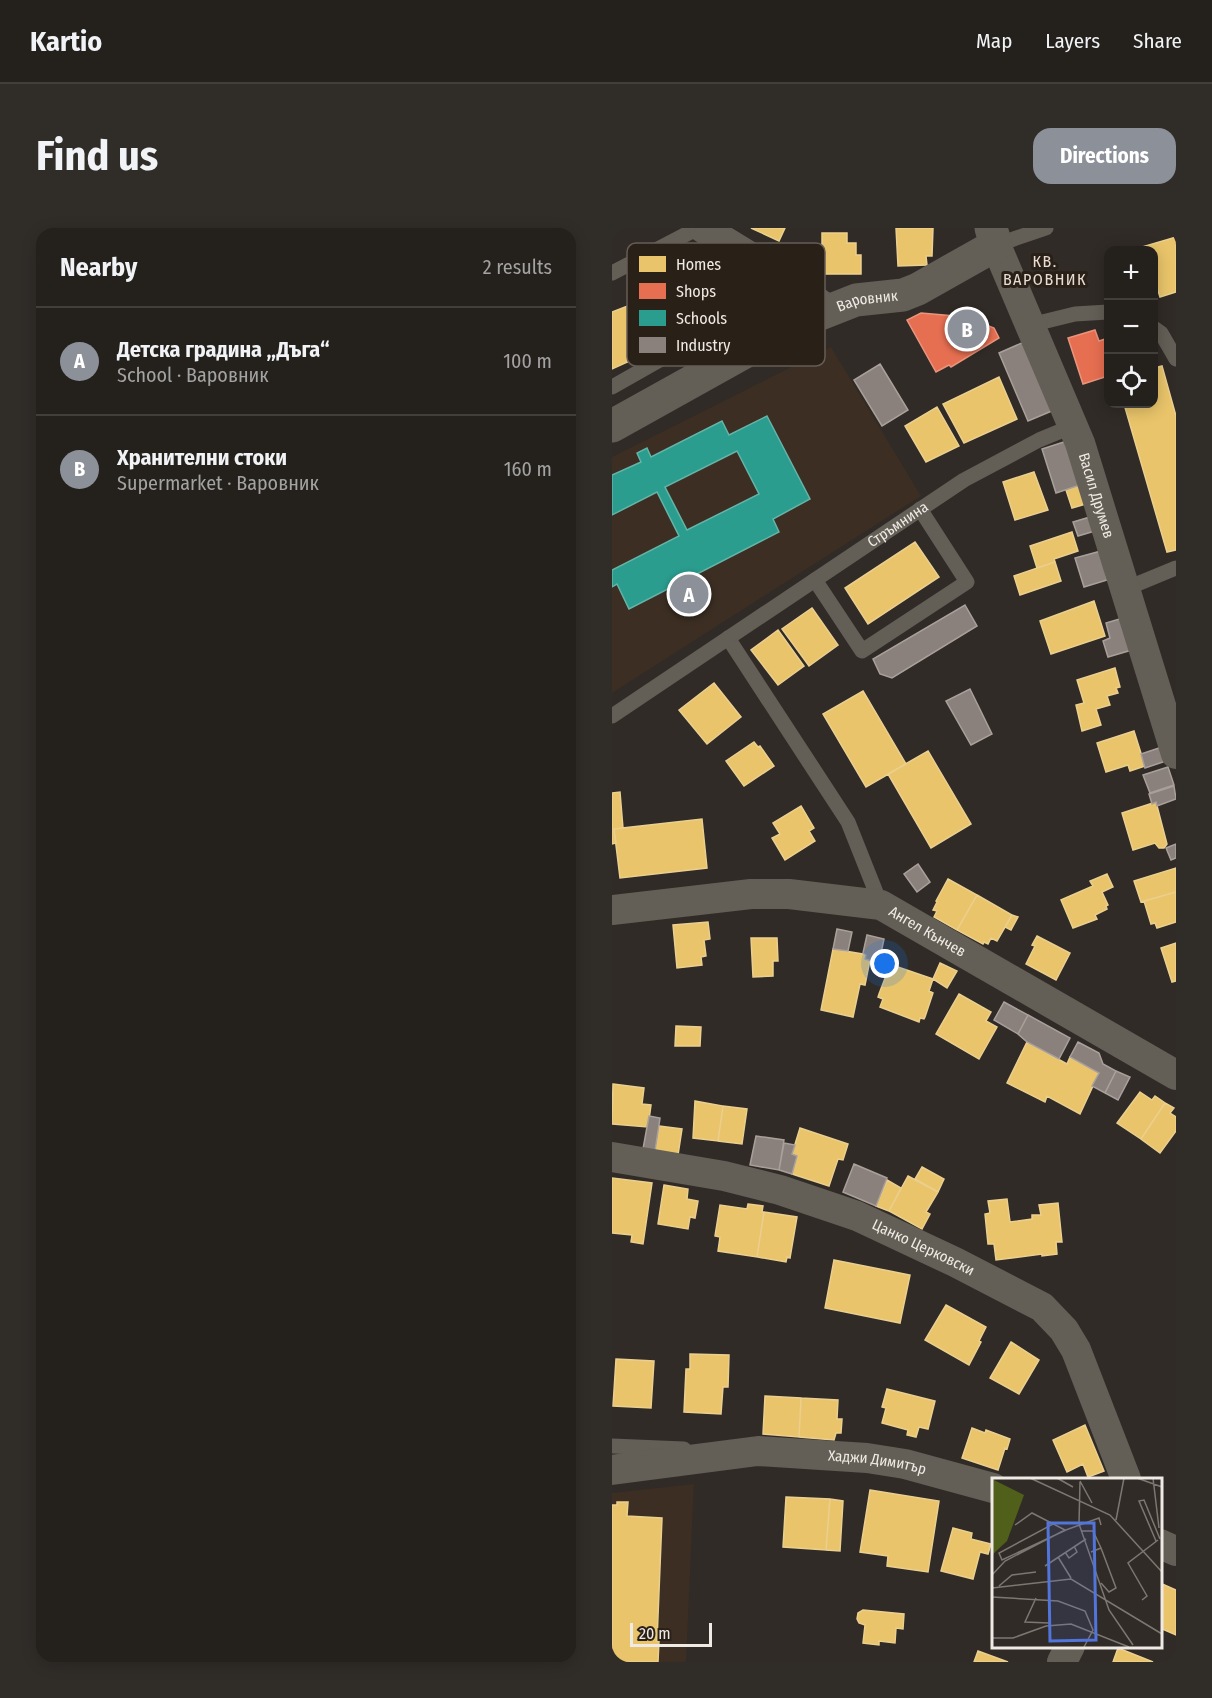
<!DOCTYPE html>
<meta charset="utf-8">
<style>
:root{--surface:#24201c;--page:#302d29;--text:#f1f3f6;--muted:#a3a3a3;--line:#413e3b;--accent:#8c9099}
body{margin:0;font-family:"Fira Sans Condensed",sans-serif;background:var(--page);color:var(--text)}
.controls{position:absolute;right:18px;top:18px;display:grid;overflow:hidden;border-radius:12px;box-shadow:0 3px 15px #0003}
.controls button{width:54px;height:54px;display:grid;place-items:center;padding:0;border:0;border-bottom:2px solid var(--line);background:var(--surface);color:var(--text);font:30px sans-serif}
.scale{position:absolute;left:18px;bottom:15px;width:82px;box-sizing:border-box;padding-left:6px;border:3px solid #f0eae4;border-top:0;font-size:16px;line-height:21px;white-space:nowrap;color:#f0eae4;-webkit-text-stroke:4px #292018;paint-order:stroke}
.you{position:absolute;left:273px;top:736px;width:21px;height:21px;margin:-15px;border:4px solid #fff;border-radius:50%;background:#1a73e8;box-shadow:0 0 0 9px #1a73e833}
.badge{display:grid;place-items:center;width:39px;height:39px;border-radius:50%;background:var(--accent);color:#fff;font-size:20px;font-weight:700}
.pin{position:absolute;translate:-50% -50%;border:3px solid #fff;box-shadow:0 2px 6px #0006}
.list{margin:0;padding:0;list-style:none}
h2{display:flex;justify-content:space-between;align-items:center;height:78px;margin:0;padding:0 24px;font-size:26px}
h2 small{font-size:20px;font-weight:400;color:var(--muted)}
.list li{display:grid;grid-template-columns:39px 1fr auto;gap:18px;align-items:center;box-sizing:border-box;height:108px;padding:0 24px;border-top:2px solid var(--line)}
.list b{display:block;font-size:22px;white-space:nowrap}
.list p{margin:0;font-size:20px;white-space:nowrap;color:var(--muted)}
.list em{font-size:20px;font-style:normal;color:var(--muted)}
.icon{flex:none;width:33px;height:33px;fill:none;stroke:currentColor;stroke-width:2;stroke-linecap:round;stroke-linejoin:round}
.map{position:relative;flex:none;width:564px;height:1434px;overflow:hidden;border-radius:18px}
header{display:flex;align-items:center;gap:36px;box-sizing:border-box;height:84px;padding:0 30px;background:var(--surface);border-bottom:2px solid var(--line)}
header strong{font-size:28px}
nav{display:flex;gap:33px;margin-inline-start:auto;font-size:21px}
.intro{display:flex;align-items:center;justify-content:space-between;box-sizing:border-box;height:144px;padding:0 36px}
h1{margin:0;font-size:42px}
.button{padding:15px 27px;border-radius:18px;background:var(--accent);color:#fff;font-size:21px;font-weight:700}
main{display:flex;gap:36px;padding:0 36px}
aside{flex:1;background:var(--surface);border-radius:18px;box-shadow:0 3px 15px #0003}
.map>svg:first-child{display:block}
.built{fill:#3c2e23}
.homes{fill:#e9c46a;stroke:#ebcf8f;stroke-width:1.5}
.shops{fill:#e76f51;stroke:#ea947d;stroke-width:1.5}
.schools{fill:#2a9d8f;stroke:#65b4a8;stroke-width:1.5;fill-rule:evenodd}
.industry{fill:#8a817c;stroke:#a9a09b;stroke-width:1.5}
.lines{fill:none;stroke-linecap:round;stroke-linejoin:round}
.service{stroke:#635e56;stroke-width:15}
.minor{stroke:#635e56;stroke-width:30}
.tertiary{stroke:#635e56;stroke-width:33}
.labels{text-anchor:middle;stroke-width:6;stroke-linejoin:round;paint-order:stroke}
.street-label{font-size:15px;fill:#f0eae4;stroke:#292018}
.neighbourhood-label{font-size:16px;letter-spacing:1.5px;fill:#e9dcd2;stroke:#292018}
.inset-road{fill:none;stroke:#7d7772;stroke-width:1.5}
.view{fill:#5275db;fill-opacity:0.15;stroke:#5275db;stroke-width:3}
.inset-edge{fill:none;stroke:#f0eae4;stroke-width:3}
.key{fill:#292018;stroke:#655d55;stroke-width:1.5}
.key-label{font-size:16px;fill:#f0eae4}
</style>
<header>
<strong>Kartio</strong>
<nav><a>Map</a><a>Layers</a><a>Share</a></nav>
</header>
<div class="intro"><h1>Find us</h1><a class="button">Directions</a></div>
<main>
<aside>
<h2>Nearby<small>2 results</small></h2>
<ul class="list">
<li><span class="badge">A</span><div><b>Детска градина „Дъга“</b><p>School · Варовник</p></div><em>100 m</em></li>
<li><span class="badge">B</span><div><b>Хранителни стоки</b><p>Supermarket · Варовник</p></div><em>160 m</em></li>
</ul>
</aside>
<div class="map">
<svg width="564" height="1434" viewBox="0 0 564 1434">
<rect width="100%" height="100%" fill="#302b26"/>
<path class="built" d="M219 119 309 268 0 465V229Z
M82 1256 74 1434H0V1265Z"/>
<path class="homes" d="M139 0H173L167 13Z
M284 0H321L320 28H314L315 37 286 38Z
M210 5H235V15H244V27H249V46H210Z
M564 9V64L548 69 543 53 542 54V22H520Z
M39 69 58 118 29 129 28 126 19 130 20 132 0 141V84Z
M550 138 564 188V322L555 324 512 176H542V140Z
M387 149 405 191 352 215 331 176Z
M325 179 347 218 314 234 293 198Z
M422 244 436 282 403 292 391 254Z
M468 257 474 276 460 280 454 262Z
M460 304 466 323 442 331 443 334 425 340 418 318Z
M303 314 327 349 256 396 233 360Z
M443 334 449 353 408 367 402 348Z
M482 373 493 408 439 426 428 393Z
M200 380 226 417 197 438 170 401Z
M166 402 192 438 166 457 139 422Z
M503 440 508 459 504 460 506 465 495 468 498 477 484 481 489 497 470 503 464 477 472 475 465 452Z
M102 455 129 489 95 516 67 482Z
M251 463 294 536 254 559 211 486Z
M522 503 533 538 518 543 516 537 494 544 485 515Z
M142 514 146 519 148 518 162 538 132 558 114 533Z
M316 523 359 596 319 620 276 546Z
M8 564 11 600 2 601 4 615 0 616V565Z
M544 574 555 616 552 620H547L543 615 521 622 510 585Z
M189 578 202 600 197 603 203 613 173 632 160 610 168 606 161 595Z
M90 591 95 640 8 650 2 601Z
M564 640V664L529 674 522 653Z
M495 646 501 659 490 664 496 677 494 678 495 681 483 687 485 691 461 700 449 672 481 658 478 653Z
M336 651 365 667 345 702 322 689 325 683 321 682 325 674 324 673Z
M564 664V694L545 700 543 695 539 696 532 673Z
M365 667 400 687 385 713 379 710 376 716 372 714 371 716 345 702Z
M400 687 406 689 399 702 393 699Z
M96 694 98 711 92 712 94 728 89 729 90 737 65 740 61 697Z
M425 708 458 725 444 752 414 736 423 718 420 717Z
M139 710H165L166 733H161V748L141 749Z
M564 715V753L560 754 549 720Z
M221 721 251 726 254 727 253 731 258 732 253 757 248 756 241 789 209 782Z
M328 735 345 743 335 760 321 751Z
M283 738 321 751 317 763 321 765 313 789 312 791 308 790 307 794 268 779 271 771 266 769 267 766 275 745 279 747Z
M347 766 379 784 374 793 385 799 367 831 324 806Z
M64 798 89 799 88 818H63Z
M415 814 455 836 458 829 487 845 468 886 435 868 433 874 395 855Z
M1 856 32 860 30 876 39 877 36 899 0 896Z
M528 864 540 872 543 868 553 875 529 911 505 895Z
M83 873 111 878 106 913 81 910Z
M553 875 562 880 558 885 564 889V903L548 925 529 911Z
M111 878 135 881 130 916 106 913Z
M47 898 70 901 66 927 43 923Z
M188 900 236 916 231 932 226 931 217 958 180 946 185 928 180 926Z
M310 939 332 951 326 964 303 951Z
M296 948 326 964 314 984 318 986 310 1001 277 983Z
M0 950 40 955 31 1016 19 1014 20 1007 0 1005Z
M275 952 289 960 277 983 264 978Z
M52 957 76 961 75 971 86 973 83 990 78 989 76 1001 46 996Z
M395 971 398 994 420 991V987H429L427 977 446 975 450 1014H444L445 1026 430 1028V1026L384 1032 382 1016H376L373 986 378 985 376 973Z
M136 976 151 978 150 984H152L145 1029 106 1023 108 1009 103 1008 108 977 135 981Z
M152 984 185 989 178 1030 175 1029 174 1034 145 1029Z
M222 1032 298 1047 288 1095 213 1080Z
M334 1077 374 1099 367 1113 369 1114 357 1137 313 1112Z
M399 1114 427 1132 407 1166 378 1150Z
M78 1126 117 1127 116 1159H111L109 1186 72 1184 74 1141H78Z
M4 1131 42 1133 39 1180 1 1178Z
M275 1161 323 1173 316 1201 307 1199 304 1209 295 1207 296 1202 270 1195 274 1180 270 1179Z
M153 1168 189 1170 187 1209 151 1206Z
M189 1170 226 1172 225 1191H230L229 1205H224L222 1212 187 1209Z
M473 1197 492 1243 476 1249 471 1236 455 1244 441 1212Z
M360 1200 373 1205 374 1202 398 1211 395 1221 393 1220 386 1242 350 1230Z
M258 1262 327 1273 316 1344 275 1338 276 1328 248 1324Z
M174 1269 218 1271 214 1322 171 1319Z
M218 1271 231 1273 228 1323 214 1322Z
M5 1274H16L15 1288 50 1290 45 1413H47L46 1434H0V1277H5Z
M341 1300 360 1305 359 1311 379 1316 376 1326 368 1324 361 1351 329 1343Z
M548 1355 564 1362V1407L548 1400Z
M251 1382 292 1386 291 1401 284 1400 283 1415 267 1413V1417L251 1415 253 1397 247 1395 245 1391 246 1385Z
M506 1420 541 1434H501Z
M366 1423 396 1434H362Z"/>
<path class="shops" d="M309 85 355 89 382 100 387 110 339 139 337 137 324 144 295 92Z
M483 102 487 113 496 110V148L471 156 456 110Z"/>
<path class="schools" d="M155 188 198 271 161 291 167 304 17 381 5 356 0 359V342L67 308 45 264 0 287V247L29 234 25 225 35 220 39 229 110 193 117 207ZM125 223 147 266 75 302 53 259Z"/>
<path class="industry" d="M412 114 442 182 416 193 387 125Z
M268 136 296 182 270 198 242 152Z
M455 213 468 257 444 265 430 221Z
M478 289 483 303 466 308 461 294Z
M489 323 495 352 472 359 463 330Z
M353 377 365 398 280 450 268 446 261 431Z
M511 390 520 422 496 429 491 413 498 410 494 395Z
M358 461 380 506 359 517 334 473Z
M550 519 554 533 533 540 529 526Z
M556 539 562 557 538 565 531 547Z
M562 558 564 571 545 578 544 574 540 576 537 566Z
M564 616V630L559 632 554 620Z
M306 636 318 654 305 664 292 646Z
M225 701 240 704 236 723 221 721Z
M255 707 272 711 267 735 253 731 254 727 251 725Z
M392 774 416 787 406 806 382 792Z
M416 787 458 810 447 831 415 814 406 806Z
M466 814 487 825 491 836 504 843 493 865 480 858 487 845 458 829Z
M504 843 518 849 506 872 493 865Z
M37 888 48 890 43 923 31 921Z
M144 908 172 912 167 942 138 937Z
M172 915 183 917 180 926 185 928 180 946 167 942Z
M242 936 275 950 264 978 231 964Z"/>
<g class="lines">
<g class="service">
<path d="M384 17 434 0"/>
<path d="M0 45 86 0"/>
<path d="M418 97 463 86 496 84"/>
<path d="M542 100 549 105 564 131"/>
<path d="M0 159 127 87 188 84"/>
<path d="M203 352 250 423 355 354 308 281"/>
<path d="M513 361 564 340"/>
<path d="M116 410 236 594 269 677"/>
<path id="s1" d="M0 488 352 252 427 212 461 198"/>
<path d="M0 1218 72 1221"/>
</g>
<g class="minor">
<path d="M91 0 150 36 218 83"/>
<path id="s2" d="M384 17 468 215 564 526"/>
<path id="s3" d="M0 682 139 666H177L269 677 564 847"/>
<path id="s4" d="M0 929 112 948 168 962 245 988 343 1034 430 1079 452 1102 464 1122 514 1251"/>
<path id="s5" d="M0 1242 146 1223 255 1230 293 1236 381 1260"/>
<path d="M548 1316 564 1323"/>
<path d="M450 1434 458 1418"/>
</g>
<path class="tertiary" id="s6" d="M0 198 183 96 244 72 291 67 306 61 384 17 379 0"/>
</g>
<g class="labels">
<g class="street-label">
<text dy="5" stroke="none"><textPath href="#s6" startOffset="286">Варовник</textPath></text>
<text dy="5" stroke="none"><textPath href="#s2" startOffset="270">Васил Друмев</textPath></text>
<text dy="5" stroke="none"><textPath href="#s1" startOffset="344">Стръмнина</textPath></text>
<text dy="5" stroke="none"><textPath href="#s3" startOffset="324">Ангел Кънчев</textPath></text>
<text dy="5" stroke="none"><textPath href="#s4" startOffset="326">Цанко Церковски</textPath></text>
<text dy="5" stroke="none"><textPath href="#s5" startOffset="267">Хаджи Димитър</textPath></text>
</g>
<g class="neighbourhood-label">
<text x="433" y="39">КВ.<tspan x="433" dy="18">ВАРОВНИК</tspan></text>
</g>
</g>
<g transform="translate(380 1250)">
<rect width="170" height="170" fill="#302b26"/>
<path d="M0 1 32 17 15 63 0 77Z" fill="#505f19"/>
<path class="inset-road" d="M38 0 118 37 170 94M65 0 81 9M145 0 170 9M161 0 167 50M88 3 100 25M88 4 87 46 117 132 141 167M124 42 132 0M63 45 7 75 10 82 74 52M23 47 40 35 73 52M90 53H101L109 70 99 74M164 63 147 23 152 22 168 61M73 74 77 80 85 74 82 68M66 79 79 100M53 88 94 61M0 97 13 83 71 53 107 40 109 47M109 105 117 114 124 110 109 70M7 108 20 97 44 94M0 110 79 101 170 156M0 119 66 123 93 133 101 152 92 169M44 120 33 144 57 145M150 122 155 118 136 85 166 62M0 160H21L54 148 79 146 137 169"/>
<path class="view" d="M56 45H102L104 162 58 163Z"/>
<rect width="170" height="170" class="inset-edge"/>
</g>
<rect x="15" y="15" width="198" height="123" rx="9" class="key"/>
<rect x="27" y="28" width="27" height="16" fill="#e9c46a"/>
<rect x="27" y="55" width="27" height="16" fill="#e76f51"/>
<rect x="27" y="82" width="27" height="16" fill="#2a9d8f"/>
<rect x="27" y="109" width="27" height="16" fill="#8a817c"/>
<g class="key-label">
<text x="64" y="42">Homes</text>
<text x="64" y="69">Shops</text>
<text x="64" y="96">Schools</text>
<text x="64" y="123">Industry</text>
</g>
</svg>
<div class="controls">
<button>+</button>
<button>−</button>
<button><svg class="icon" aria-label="locate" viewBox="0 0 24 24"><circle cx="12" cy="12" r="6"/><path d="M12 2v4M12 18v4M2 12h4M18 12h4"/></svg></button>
</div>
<div class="scale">20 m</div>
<div class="you"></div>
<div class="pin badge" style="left:77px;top:366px">A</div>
<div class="pin badge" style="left:355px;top:101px">B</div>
</div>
</main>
